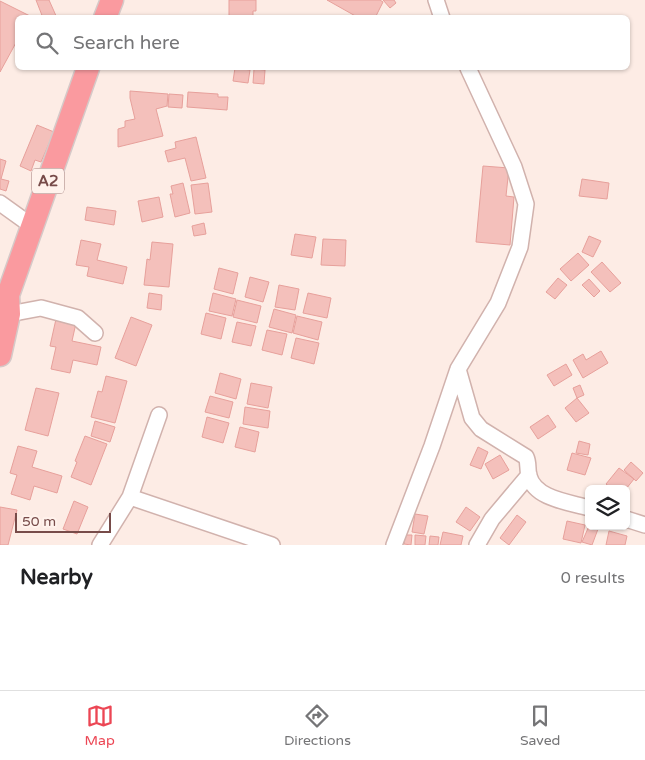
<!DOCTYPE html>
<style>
:root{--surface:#fff;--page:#f6f6f6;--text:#202124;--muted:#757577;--line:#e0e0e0;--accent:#ec4654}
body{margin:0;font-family:"Varela Round",sans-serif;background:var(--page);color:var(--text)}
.controls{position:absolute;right:15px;bottom:15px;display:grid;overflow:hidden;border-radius:8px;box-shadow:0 1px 4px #0004}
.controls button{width:45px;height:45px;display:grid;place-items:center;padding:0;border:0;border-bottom:1px solid var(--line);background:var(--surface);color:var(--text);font:25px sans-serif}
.scale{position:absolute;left:15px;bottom:12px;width:96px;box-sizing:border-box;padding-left:5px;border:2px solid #774b49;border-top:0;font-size:14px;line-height:18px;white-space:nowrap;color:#774b49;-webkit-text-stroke:4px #fff2ec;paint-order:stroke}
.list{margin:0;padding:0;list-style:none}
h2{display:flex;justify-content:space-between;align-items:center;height:65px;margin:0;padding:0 20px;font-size:21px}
h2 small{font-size:16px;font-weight:400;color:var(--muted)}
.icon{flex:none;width:28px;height:28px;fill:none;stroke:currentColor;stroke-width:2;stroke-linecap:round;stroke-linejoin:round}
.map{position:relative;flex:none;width:645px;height:545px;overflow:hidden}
.search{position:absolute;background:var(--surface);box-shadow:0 1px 4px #0004;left:15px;right:15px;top:15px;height:55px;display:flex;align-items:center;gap:12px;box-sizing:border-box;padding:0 18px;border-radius:8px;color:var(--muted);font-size:19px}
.sheet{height:145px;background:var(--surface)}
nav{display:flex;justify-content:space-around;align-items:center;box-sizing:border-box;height:70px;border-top:1px solid var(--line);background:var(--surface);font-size:14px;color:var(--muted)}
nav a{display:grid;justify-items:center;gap:2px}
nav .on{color:var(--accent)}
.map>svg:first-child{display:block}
.building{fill:#f4c0bb;stroke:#e7a09b}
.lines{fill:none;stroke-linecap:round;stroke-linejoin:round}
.minor-casing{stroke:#d1b2ad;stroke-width:18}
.highway-casing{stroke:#d6c9c8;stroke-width:25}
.minor{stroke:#fff;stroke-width:15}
.highway{stroke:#fa9a9f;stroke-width:22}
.labels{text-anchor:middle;stroke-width:4.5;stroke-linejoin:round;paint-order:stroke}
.shield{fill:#fff2ec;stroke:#a07d7a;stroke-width:1}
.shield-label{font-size:15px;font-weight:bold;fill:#774b49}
</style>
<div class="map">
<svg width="645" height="545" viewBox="0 0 645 545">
<rect width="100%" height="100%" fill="#fdece5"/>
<path class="building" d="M36 0H49L57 18H43Z
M229 0H256V11H253V18H229Z
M327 0H380L383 2 375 18H359Z
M383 0H394L396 3 390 8Z
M0 1 30 16 29 18H18V39L0 72Z
M235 68 250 70 248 83 233 81Z
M254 69 265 70 264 84 253 83Z
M130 91 168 94 167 106 156 109 163 136 118 147V129L125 127V121L135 119 130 98Z
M188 92 218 94V97H228L227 110 187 107Z
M169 94 183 95 182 108 168 107Z
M37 125 54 132 41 162 35 160 31 171 20 166Z
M196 137 206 178 191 181 185 158 168 162 165 151 176 148 175 142Z
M0 159 6 161 1 179 9 181 6 191 0 189Z
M483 166 509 168 506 196 514 197 510 245 476 242Z
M582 179 609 183 607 199 579 196Z
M183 183 190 213 175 217 170 194H173L171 186Z
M208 183 212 212 195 214 191 185Z
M159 197 163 217 142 222 138 201Z
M87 207 116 211 114 225 85 220Z
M204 223 206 234 194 236 192 226Z
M295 234 316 237 312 258 291 255Z
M589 236 601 241 593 257 582 252Z
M323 239 346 240 345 266 321 265Z
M81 240 101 244 97 260 127 267 123 284 87 276 89 267 76 265Z
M152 242 173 244 169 287 144 285 147 259 150 260Z
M578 253 589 265 571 281 560 269Z
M602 262 621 283 610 292 591 272Z
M219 268 238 273 233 294 214 289Z
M250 277 269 282 263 302 245 297Z
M558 278 567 285 555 299 546 292Z
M589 279 600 291 594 297 582 285Z
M279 285 299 289 295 310 275 307Z
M149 293 162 295 161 310 147 308Z
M213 293 236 299 232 316 209 311Z
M308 293 331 298 327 318 303 313Z
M237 300 261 306 257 323 233 317Z
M274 309 296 315 292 333 269 327Z
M206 313 226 318 221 339 201 334Z
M297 316 322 322 318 340 293 333Z
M131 317 152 325 136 366 115 358Z
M56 319 76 323 72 341 101 347 97 365 73 360 70 373 51 369 56 347 50 346Z
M237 322 256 326 251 346 232 342Z
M267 330 287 334 282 355 262 350Z
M296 338 319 343 314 364 291 358Z
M601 351 608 363 583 378 573 360 583 354 586 360Z
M566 364 572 375 554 386 547 375Z
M220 373 241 379 236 399 215 393Z
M106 376 127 381 115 423 91 417 98 391 102 392Z
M251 383 272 387 268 408 247 404Z
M580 385 584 395 577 398 573 388Z
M36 388 59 393 48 436 25 430Z
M210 396 233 402 229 418 205 412Z
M577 398 589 413 576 422 565 408Z
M245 407 270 411 268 428 243 424Z
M548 415 556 427 538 439 530 427Z
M207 417 229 423 223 443 202 437Z
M95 421 115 427 110 442 91 436Z
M240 427 259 432 255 452 235 447Z
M85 436 107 444 91 485 71 477 77 462 75 461Z
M579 441 590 444 588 455 576 453Z
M18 446 37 451 32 467 62 476 57 493 34 486 30 500 11 494 17 475 10 473Z
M478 447 488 452 481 469 470 465Z
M572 453 591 458 585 475 567 470Z
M500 455 509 470 493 479 485 464Z
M631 462 643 473 636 481 624 470Z
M619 468 634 479 626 489H612L606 484Z
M74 501 88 507 77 534 63 529Z
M0 507 17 510 8 545H0Z
M466 507 480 517 470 531 456 522Z
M415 514 428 516 424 534 412 532Z
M517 515 526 522 509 545 500 538Z
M567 521 585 525 581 543 563 539Z
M589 526 598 529 592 545 582 542Z
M609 531 627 536 625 545H606Z
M443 532 463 536 461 545H440Z
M405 535H412L411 545 404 544Z
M415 535 426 536 425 545H415Z
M430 536 439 537 438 545H429Z"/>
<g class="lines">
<defs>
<path id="minor" d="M436 0 442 18
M0 203 32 226
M1 312 9 314 41 308 78 318 95 333
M458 369 472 418 481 429 526 457C529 463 527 469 529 476 535 499 569 502 589 508
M130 497 272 545
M626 519 645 525
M100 545 130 497 159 415
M394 545 432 446 458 369 498 303 520 247 526 204 514 167 468 68
M477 545 492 519 529 475"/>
<path id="highway" d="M105 18 112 0
M0 355 9 314 8 295 88 68"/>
</defs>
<use href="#minor" class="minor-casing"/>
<use href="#highway" class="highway-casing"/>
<use href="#minor" class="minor"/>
<use href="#highway" class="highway"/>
</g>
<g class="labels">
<rect class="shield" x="32" y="168.5" width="32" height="25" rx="4"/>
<g class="shield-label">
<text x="48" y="186">A2</text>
</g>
</g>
</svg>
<div class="controls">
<button><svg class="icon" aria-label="layers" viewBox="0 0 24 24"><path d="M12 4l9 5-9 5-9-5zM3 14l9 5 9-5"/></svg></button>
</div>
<div class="scale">50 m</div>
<div class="search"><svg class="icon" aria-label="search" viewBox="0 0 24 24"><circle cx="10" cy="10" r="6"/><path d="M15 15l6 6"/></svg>Search here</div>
</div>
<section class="sheet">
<h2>Nearby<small>0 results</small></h2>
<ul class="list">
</ul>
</section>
<nav>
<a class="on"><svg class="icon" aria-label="map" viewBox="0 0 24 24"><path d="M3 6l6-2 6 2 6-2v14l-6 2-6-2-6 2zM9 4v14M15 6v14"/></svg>Map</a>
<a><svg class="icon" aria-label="directions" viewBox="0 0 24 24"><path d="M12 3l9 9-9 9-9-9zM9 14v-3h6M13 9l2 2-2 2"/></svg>Directions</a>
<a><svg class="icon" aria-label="saved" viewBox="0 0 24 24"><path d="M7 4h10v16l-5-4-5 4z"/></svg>Saved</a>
</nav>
